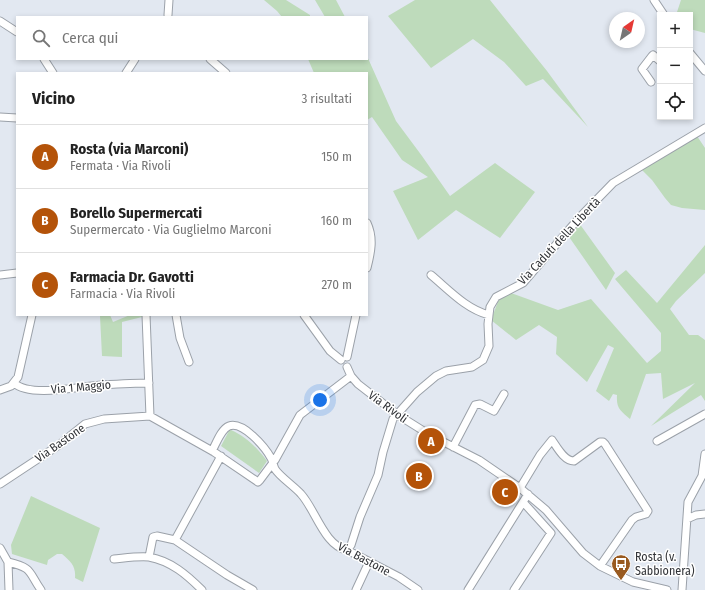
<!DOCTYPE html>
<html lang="it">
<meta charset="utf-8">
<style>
:root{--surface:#fff;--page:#f6f6f6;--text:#222;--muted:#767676;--line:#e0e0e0;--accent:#b45309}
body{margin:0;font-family:"Fira Sans Condensed",sans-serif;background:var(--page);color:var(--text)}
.controls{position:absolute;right:12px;top:12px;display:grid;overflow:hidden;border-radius:0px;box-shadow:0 2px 6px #0003}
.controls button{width:36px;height:36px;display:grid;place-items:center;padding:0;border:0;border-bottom:1px solid var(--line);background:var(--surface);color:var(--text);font:20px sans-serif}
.compass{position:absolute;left:609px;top:12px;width:36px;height:36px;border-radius:50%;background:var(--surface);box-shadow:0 2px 6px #0003;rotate:34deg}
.you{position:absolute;left:320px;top:400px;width:14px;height:14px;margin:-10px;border:3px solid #fff;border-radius:50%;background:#1a73e8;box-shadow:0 0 0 6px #1a73e833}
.badge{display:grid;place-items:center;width:26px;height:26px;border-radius:50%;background:var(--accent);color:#fff;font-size:13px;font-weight:700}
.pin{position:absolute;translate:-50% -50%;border:2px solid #fff;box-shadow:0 1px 4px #0006}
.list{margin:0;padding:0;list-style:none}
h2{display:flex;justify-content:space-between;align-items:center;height:52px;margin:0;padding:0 16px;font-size:17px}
h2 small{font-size:13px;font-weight:400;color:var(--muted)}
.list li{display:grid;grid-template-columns:26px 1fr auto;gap:12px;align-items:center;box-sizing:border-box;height:64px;padding:0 16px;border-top:1px solid var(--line)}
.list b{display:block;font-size:15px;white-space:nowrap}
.list p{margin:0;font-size:13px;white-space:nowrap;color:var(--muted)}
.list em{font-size:13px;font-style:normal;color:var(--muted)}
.icon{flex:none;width:22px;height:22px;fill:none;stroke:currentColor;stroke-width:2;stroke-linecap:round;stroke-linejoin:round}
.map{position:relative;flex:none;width:705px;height:590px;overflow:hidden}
.search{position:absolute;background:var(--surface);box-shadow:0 2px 6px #0003;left:16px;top:16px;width:352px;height:44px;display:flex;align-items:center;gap:10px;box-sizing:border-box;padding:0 14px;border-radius:0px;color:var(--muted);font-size:15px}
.panel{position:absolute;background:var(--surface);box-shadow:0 2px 6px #0003;left:16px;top:72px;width:352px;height:244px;border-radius:0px}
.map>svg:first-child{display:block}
.green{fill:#bedbbb}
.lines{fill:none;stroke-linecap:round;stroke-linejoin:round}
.minor-casing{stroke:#9ba1a9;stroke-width:9}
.minor{stroke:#fff;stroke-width:7}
.labels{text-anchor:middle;stroke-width:3;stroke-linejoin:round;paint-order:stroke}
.street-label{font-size:12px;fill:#323438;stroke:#fff}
.poi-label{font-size:12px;fill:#323438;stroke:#fff;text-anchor:start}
</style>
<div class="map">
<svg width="705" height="590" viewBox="0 0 705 590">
<rect width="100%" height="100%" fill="#e2e8f1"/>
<path class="green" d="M264 0H286L310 15V17H282L277 11Z
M315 0H336L345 17H325Z
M415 0H490L547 71 588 127 543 79 526 86 504 62 473 39 431 68 388 16Z
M681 0H705V33L690 29V15H676Z
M367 56 396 121 422 156 450 196 495 163 535 192 500 238 456 210 418 240 393 191 428 177 402 160 372 117 367 120V73H314L308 59H367Z
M697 136 705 148V210L682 208 671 205 665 198 652 180 641 169Z
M579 223 615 273 606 290 567 234Z
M705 245V273L676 301 670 309 689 335H698L705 340V401L701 395 651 426 695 383 663 399 661 373 646 374 630 419C621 411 616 409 617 395L613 394 609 401 596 391 614 348 608 345 587 382 556 354 557 337 539 325 516 340 491 320 499 299 511 293 558 310 591 299 647 363 661 351V333L615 279 626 270 657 303Z
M110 315 113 322 130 315H141L142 317 122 322V357L102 356 100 316Z
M231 430C247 437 257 448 267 461L259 473 221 446 229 431Z
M31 496 100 528 83 582 75 578C76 566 71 562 62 554H57L48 560 47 565 12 554 11 545Z"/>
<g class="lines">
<defs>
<path id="minor" d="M654 0 664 15
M168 15 169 0
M0 21 17 32
M690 53 705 71
M44 59 53 73
M210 59 226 73
M126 73 135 59
M651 82 642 69 652 56 653 55 660 61
M0 117 17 118
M367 223C374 238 371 252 367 268
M0 275 17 273
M431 275C449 290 466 309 489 315
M146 315 150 416
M176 315 180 338 189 362
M304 315 330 351 341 360
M347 357 356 315
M347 367 351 376 358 384 398 415 430 435 479 460 520 488 546 510 583 553 600 566 633 582 667 590
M14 383C30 398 81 386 102 385 118 384 134 383 149 383
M0 390 11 386 18 377 32 315
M657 441 705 414
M453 447 475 405 480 404 494 411 504 394
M212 451C216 444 221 429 229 426 243 421 265 447 271 458 273 461 273 465 275 469 279 476 295 487 301 494 315 509 325 547 347 550L399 577 418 590
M0 484 59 445 85 424 104 419 150 416 214 452 258 482 260 480 275 460 300 415 351 376
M520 488 540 455 552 440C557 447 564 461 574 461L600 442H603L605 444 648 511 646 514 636 517 632 520 600 566
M687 519 696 515 705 514
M175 540 221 456
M0 548 8 562 9 590
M347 550 351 545 360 517 378 475 383 452 393 419 417 392 436 376 446 371 472 367 483 360 489 346 488 324 489 315 490 307 496 297 523 283 579 218 613 183 705 128
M149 557 153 537 157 536 175 540 227 575 253 590
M114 559C125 558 138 556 149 557 171 561 187 575 202 590
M8 562C33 568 28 571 41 590
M356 590 369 562
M468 590 528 494
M514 590 551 533 523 502
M682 590 688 502 702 476 705 454"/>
</defs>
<use href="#minor" class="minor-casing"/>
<use href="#minor" class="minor"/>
</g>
<defs>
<symbol id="bus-pin" viewBox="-11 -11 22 30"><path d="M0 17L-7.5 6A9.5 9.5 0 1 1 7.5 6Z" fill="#995a20" stroke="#fff"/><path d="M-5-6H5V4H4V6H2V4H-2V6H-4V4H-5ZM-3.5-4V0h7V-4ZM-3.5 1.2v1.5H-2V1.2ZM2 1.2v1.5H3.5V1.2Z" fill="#fff"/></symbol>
</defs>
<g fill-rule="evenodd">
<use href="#bus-pin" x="610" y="553" width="22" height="30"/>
</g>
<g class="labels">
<g class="street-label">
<text transform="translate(559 241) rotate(-47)" y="4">Via Caduti della Libertà</text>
<text transform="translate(81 387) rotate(-5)" y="4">Via 1 Maggio</text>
<text transform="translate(388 407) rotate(36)" y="4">Via Rivoli</text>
<text transform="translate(60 443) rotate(-35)" y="4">Via Bastone</text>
<text transform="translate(364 559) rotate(28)" y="4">Via Bastone</text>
</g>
<g class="poi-label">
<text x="635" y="561">Rosta (v.<tspan x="635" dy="14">Sabbionera)</tspan></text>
</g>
</g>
</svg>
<div class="controls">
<button>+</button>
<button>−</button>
<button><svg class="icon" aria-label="locate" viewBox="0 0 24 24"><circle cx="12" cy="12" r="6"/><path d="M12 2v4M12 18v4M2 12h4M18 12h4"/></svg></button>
</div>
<svg class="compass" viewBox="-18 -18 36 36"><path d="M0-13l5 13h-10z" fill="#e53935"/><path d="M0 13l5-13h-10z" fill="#767676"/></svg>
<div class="you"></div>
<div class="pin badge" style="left:431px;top:441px">A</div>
<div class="pin badge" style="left:419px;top:476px">B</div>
<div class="pin badge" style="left:505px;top:492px">C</div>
<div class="search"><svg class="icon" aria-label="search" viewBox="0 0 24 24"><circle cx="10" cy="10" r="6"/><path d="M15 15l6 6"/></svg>Cerca qui</div>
<section class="panel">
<h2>Vicino<small>3 risultati</small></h2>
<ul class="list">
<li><span class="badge">A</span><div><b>Rosta (via Marconi)</b><p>Fermata · Via Rivoli</p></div><em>150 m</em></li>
<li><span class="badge">B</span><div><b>Borello Supermercati</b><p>Supermercato · Via Guglielmo Marconi</p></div><em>160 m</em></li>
<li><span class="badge">C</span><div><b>Farmacia Dr. Gavotti</b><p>Farmacia · Via Rivoli</p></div><em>270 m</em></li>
</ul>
</section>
</div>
